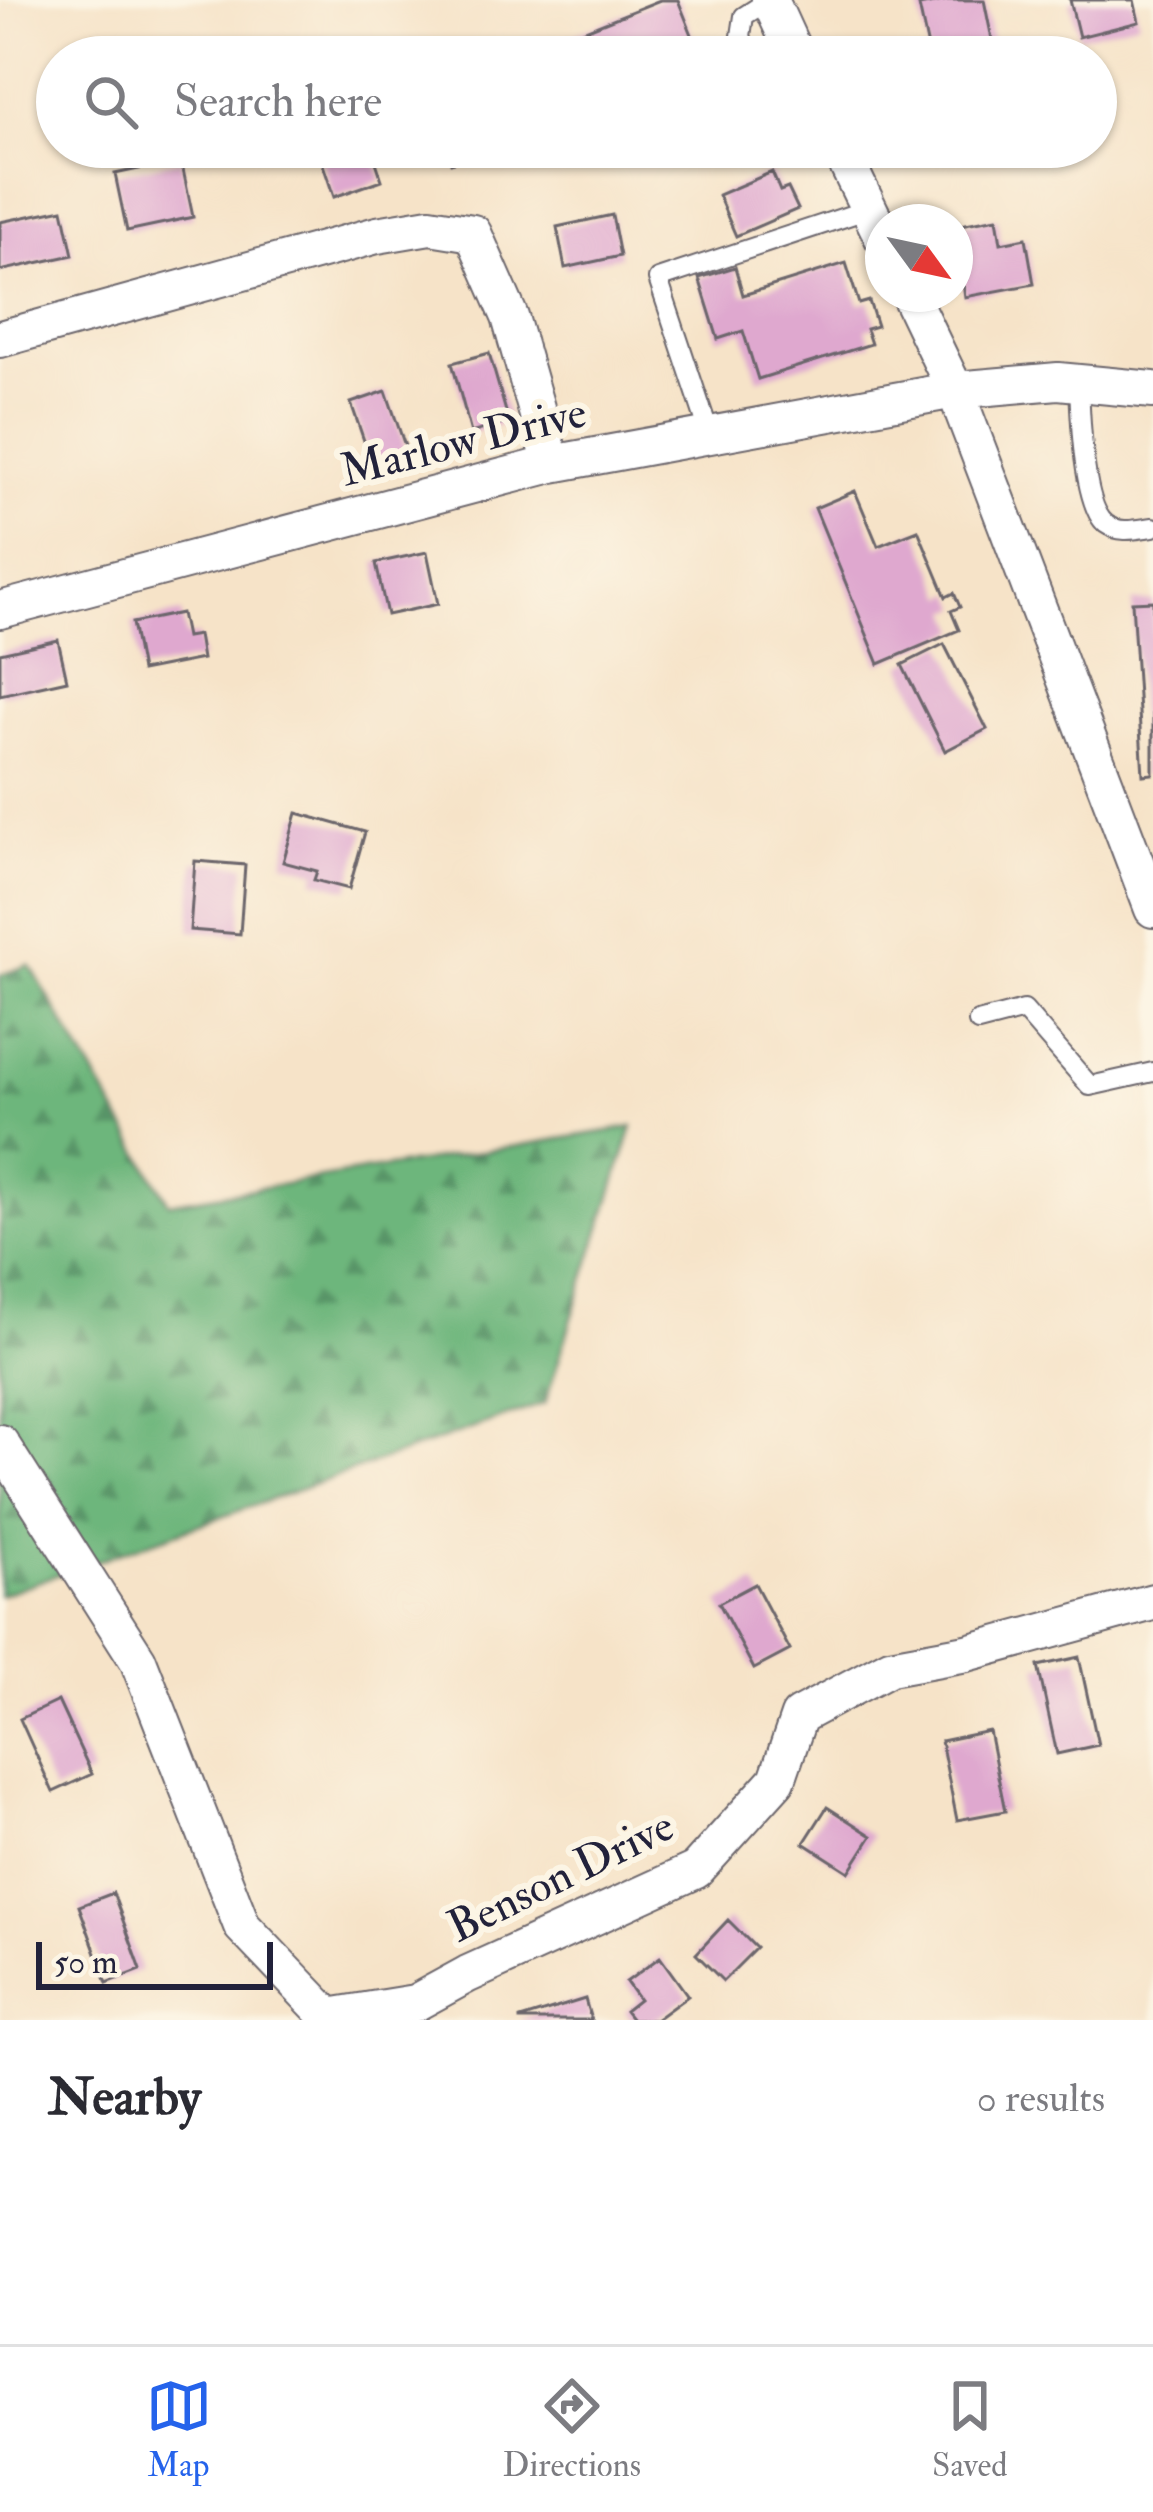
<!DOCTYPE html>
<style>
:root{--surface:#fff;--page:#f2f2f3;--text:#2b2b33;--muted:#7c7c81;--line:#e1e1e2;--accent:#2563eb}
body{margin:0;font-family:"IM FELL Double Pica",serif;background:var(--page);color:var(--text)}
.compass{position:absolute;left:865px;top:204px;width:108px;height:108px;border-radius:50%;background:var(--surface);box-shadow:0 3px 9px #0004;rotate:123deg}
.scale{position:absolute;left:36px;bottom:30px;width:237px;box-sizing:border-box;padding-left:12px;border:6px solid #22223b;border-top:0;font-size:33px;line-height:42px;white-space:nowrap;color:#22223b;-webkit-text-stroke:9px #fcf5e5;paint-order:stroke}
.list{margin:0;padding:0;list-style:none}
h2{display:flex;justify-content:space-between;align-items:center;height:156px;margin:0;padding:0 48px;font-size:51px}
h2 small{font-size:39px;font-weight:400;color:var(--muted)}
.icon{flex:none;width:66px;height:66px;fill:none;stroke:currentColor;stroke-width:2;stroke-linecap:round;stroke-linejoin:round}
.map{position:relative;flex:none;width:1153px;height:2020px;overflow:hidden}
.search{position:absolute;background:var(--surface);box-shadow:0 3px 9px #0004;left:36px;right:36px;top:36px;height:132px;display:flex;align-items:center;gap:30px;box-sizing:border-box;padding:0 42px;border-radius:66px;color:var(--muted);font-size:45px}
.sheet{height:324px;background:var(--surface)}
nav{display:flex;justify-content:space-around;align-items:center;box-sizing:border-box;height:168px;border-top:3px solid var(--line);background:var(--surface);font-size:33px;color:var(--muted)}
nav a{display:grid;justify-items:center;gap:6px}
nav .on{color:var(--accent)}
.map>svg:first-child{display:block}
.forest{fill:url(#forest-firs);stroke:#486c5c;stroke-width:3}
.building{fill:#dfa8cf}
.lines{fill:none;stroke-linecap:round;stroke-linejoin:round}
.lane-casing{stroke:#6c666c;stroke-width:22}
.street-casing{stroke:#6c666c;stroke-width:40}
.lane{stroke:#fff;stroke-width:18}
.street{stroke:#fff;stroke-width:36}
.labels{text-anchor:middle;stroke-width:12;stroke-linejoin:round;paint-order:stroke}
.street-label{font-size:45px;fill:#22223b;stroke:#fcf5e5}
</style>
<div class="map">
<svg width="1153" height="2020" viewBox="0 0 1153 2020">
<defs>
<pattern id="forest-firs" width="22" height="20" patternUnits="userSpaceOnUse" patternTransform="scale(3)"><rect width="22" height="20" fill="#6db67c"/><path d="M5 1l3.5 6h-7zM16 11l3.5 6h-7z" fill="#599467"/></pattern>
</defs>
<rect width="100%" height="100%" fill="#fcf5e5"/>
<filter id="ink" filterUnits="userSpaceOnUse"><feTurbulence type="fractalNoise" baseFrequency=".00833" numOctaves="2"/><feDisplacementMap in="SourceGraphic" scale="24" xChannelSelector="R" yChannelSelector="G"/><feConvolveMatrix kernelMatrix="1 2 1 2 8 2 1 2 1" color-interpolation-filters="sRGB"/></filter>
<filter id="wash" filterUnits="userSpaceOnUse"><feTurbulence type="fractalNoise" baseFrequency=".004" numOctaves="4" result="noise"/><feDisplacementMap in="SourceGraphic" scale="48" xChannelSelector="R" yChannelSelector="G"/><feGaussianBlur stdDeviation="2.7" result="paint"/><feColorMatrix in="noise" values="0 0 0 0 0 0 0 0 0 0 0 0 0 0 0 0 0 1.4 0 .05"/><feComposite in="paint" operator="in"/></filter>
<g filter="url(#wash)">
<rect width="100%" height="100%" fill="#f6e3c8"/>
<path class="forest" d="M30 965 169 1203 633 1127 545 1403 0 1595V975Z"/>
<g id="blocks">
<path class="building" d="M660 0H678L701 57H518Z
M948 0H984L995 54 930 57 919 6Z
M1070 0H1134L1139 22 1079 37Z
M326 147H371L382 180 334 197 318 150Z
M447 147H487L488 153 451 163Z
M181 160 193 217 127 231 115 174Z
M772 172 780 191 788 188 798 209 736 236 718 195Z
M63 209 73 255 0 271V222Z
M612 215 620 256 565 268 557 227Z
M997 218 1001 243 1026 238 1034 284 965 297 955 226Z
M846 263 859 304 869 301 877 326 866 329 871 344 758 379 743 331 718 339 699 278 735 267 743 295Z
M489 353 509 422 471 433 452 363Z
M386 391 406 449 371 461 351 403Z
M855 491 878 546 918 530 946 597 954 593 960 607 951 611 959 630 879 664 815 508Z
M427 552 438 604 387 615 376 563Z
M1153 601V774L1143 775 1132 602Z
M181 613 186 637 198 635 202 659 141 671 132 623Z
M58 640 67 680 0 695V653Z
M944 644 987 729 945 751 902 665Z
M297 813 365 832 349 889 314 880 317 871 283 862Z
M195 861 245 865 240 934 190 930Z
M755 1584 790 1650 754 1669 719 1603Z
M1079 1657 1098 1745 1057 1754 1038 1666Z
M58 1701 92 1774 53 1792 20 1719Z
M989 1731 1005 1811 957 1820 941 1741Z
M827 1807 872 1836 849 1872 804 1843Z
M113 1893 141 1970 107 1983 79 1906Z
M728 1920 756 1948 723 1981 696 1954Z
M660 1957 688 1996 655 2020H632L625 2011 639 2000 626 1982Z
M585 1999 591 2020H520V2019Z"/>
</g>
</g>
<g filter="url(#ink)">
<use href="#blocks" fill-opacity="0" stroke="#6c666c" stroke-width="3"/>
<g class="lines">
<defs>
<path id="lane" d="M749 57 741 36 744 16 769 0
M1079 383C1080 413 1083 506 1106 524 1120 534 1137 529 1153 527
M710 435 658 279 869 209
M978 1022 1024 1010 1090 1086 1153 1072"/>
<path id="street" d="M770 0 796 57
M839 147 883 238
M909 294 955 390 1153 909
M0 339 377 235 430 226 473 233 510 317 552 464
M0 610 552 464 955 390 1058 381 1153 390
M0 1443 138 1660 242 1926 329 2017 415 2003 468 1974 696 1870 777 1780 799 1716 890 1667 967 1653 1153 1602"/>
</defs>
<use href="#lane" class="lane-casing"/>
<use href="#street" class="street-casing"/>
<use href="#lane" class="lane"/>
<use href="#street" class="street"/>
</g>
</g>
<g class="labels">
<g class="street-label">
<text transform="translate(463 440) rotate(-14)" y="16">Marlow Drive</text>
<text transform="translate(560 1875) rotate(-26)" y="16">Benson Drive</text>
</g>
</g>
</svg>
<svg class="compass" viewBox="-18 -18 36 36"><path d="M0-13l5 13h-10z" fill="#e53935"/><path d="M0 13l5-13h-10z" fill="#7c7c81"/></svg>
<div class="scale">50 m</div>
<div class="search"><svg class="icon" aria-label="search" viewBox="0 0 24 24"><circle cx="10" cy="10" r="6"/><path d="M15 15l6 6"/></svg>Search here</div>
</div>
<section class="sheet">
<h2>Nearby<small>0 results</small></h2>
<ul class="list">
</ul>
</section>
<nav>
<a class="on"><svg class="icon" aria-label="map" viewBox="0 0 24 24"><path d="M3 6l6-2 6 2 6-2v14l-6 2-6-2-6 2zM9 4v14M15 6v14"/></svg>Map</a>
<a><svg class="icon" aria-label="directions" viewBox="0 0 24 24"><path d="M12 3l9 9-9 9-9-9zM9 14v-3h6M13 9l2 2-2 2"/></svg>Directions</a>
<a><svg class="icon" aria-label="saved" viewBox="0 0 24 24"><path d="M7 4h10v16l-5-4-5 4z"/></svg>Saved</a>
</nav>
